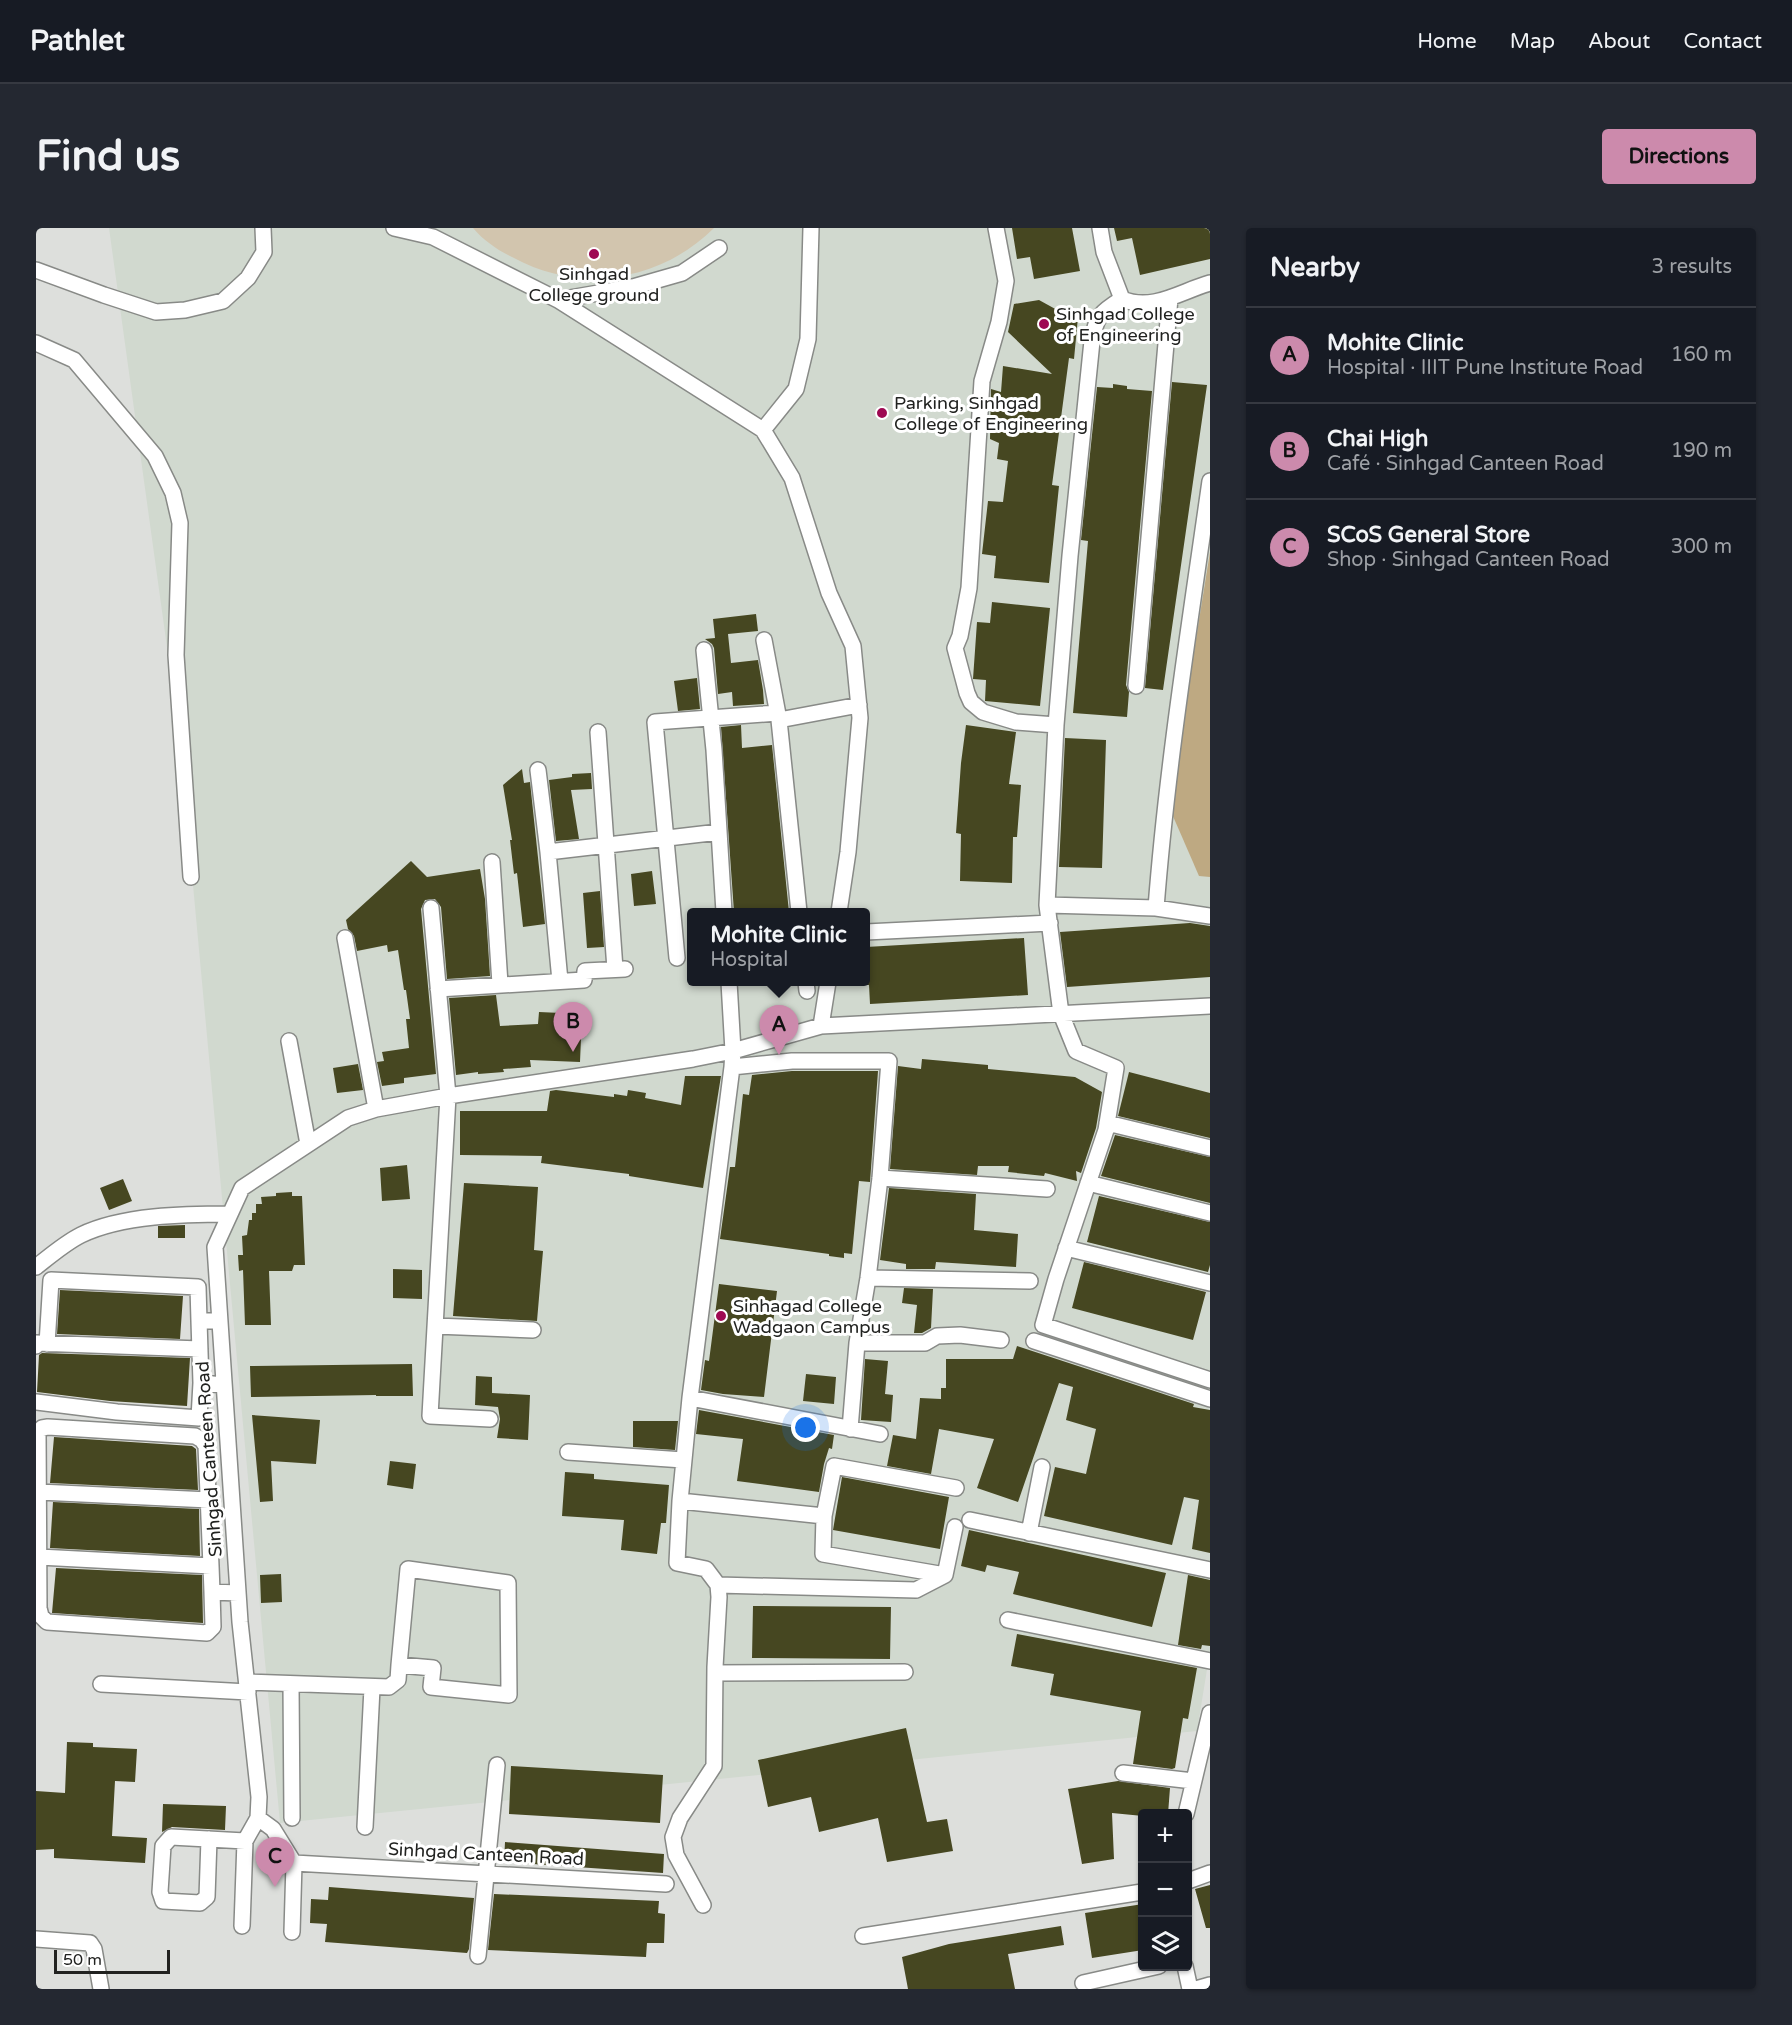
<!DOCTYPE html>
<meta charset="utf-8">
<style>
:root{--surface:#171b24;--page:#242831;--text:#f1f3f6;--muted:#9ea1a6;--line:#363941;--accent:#cc8aac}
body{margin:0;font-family:"Varela Round",sans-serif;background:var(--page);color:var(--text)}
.controls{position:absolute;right:18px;bottom:18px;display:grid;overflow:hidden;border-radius:6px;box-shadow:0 2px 4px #0004}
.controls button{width:54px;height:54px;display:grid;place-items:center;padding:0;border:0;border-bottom:2px solid var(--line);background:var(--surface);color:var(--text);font:30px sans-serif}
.scale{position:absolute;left:18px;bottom:15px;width:116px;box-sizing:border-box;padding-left:6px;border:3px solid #212220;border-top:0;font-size:16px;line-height:21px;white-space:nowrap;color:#212220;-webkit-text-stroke:4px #fff;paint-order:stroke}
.you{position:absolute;left:770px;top:1200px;width:21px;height:21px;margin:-15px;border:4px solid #fff;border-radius:50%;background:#1a73e8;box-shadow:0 0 0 9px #1a73e833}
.badge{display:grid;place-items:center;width:39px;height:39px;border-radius:50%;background:var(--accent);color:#111;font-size:20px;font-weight:700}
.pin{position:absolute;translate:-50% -50px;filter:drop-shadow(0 2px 3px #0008)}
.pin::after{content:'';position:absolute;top:32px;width:21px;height:18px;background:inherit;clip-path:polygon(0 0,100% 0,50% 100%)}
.popup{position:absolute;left:651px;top:680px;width:183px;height:78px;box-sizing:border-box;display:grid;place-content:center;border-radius:6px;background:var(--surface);filter:drop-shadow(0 2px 4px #0005);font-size:20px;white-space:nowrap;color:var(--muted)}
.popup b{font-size:22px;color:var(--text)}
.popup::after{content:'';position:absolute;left:50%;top:100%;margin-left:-12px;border:12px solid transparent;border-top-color:var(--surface)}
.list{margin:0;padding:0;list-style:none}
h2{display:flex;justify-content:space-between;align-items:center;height:78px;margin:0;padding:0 24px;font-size:26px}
h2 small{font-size:20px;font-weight:400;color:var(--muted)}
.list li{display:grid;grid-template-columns:39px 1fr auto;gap:18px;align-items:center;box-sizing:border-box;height:96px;padding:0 24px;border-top:2px solid var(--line)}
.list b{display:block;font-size:22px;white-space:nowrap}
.list p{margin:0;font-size:20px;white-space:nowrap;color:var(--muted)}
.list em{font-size:20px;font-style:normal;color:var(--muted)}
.icon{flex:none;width:33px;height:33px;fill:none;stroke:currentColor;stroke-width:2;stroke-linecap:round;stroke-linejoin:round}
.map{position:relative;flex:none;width:1174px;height:1761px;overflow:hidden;border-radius:6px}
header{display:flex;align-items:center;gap:36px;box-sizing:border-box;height:84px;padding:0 30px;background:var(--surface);border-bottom:2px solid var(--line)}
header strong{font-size:28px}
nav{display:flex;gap:33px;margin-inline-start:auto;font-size:21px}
.intro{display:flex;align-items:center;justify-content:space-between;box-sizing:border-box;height:144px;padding:0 36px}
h1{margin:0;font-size:42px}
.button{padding:15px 27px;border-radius:6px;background:var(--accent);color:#111;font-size:21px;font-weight:700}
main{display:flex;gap:36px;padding:0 36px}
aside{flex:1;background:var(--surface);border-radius:6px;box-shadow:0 2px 4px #0004}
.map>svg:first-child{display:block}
.built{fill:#d1d9cf;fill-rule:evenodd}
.green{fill:#d2c5ae}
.forest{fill:#bea982}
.building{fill:#464721}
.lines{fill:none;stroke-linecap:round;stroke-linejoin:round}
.minor-casing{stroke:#888a87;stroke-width:18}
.minor{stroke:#fff;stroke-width:15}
.poi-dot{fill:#9e0952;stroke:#fff;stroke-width:2}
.labels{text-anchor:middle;stroke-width:6;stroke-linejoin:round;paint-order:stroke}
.poi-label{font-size:18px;fill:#212220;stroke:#fff;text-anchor:start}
.street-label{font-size:18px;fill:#212220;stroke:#fff}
</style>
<header>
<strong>Pathlet</strong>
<nav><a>Home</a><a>Map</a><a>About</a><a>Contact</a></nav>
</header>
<div class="intro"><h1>Find us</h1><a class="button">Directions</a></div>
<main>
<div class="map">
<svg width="1174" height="1761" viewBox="0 0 1174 1761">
<rect width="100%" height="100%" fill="#dddfdc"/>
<path class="built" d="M73 0H1174V1423L1161 1503 244 1595 143 506ZM656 684H830V754H656Z"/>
<path class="green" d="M437 0H678C625 53 544 66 478 30 463 23 448 13 437 0Z"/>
<path class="forest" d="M1174 324V649L1163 648 1133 579Z"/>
<path class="building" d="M976 0H1036L1044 43 998 51 994 29 981 31Z
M1078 0H1174V31L1104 47 1096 10 1081 13Z
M1003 72 1032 88 1042 89 1038 131 1033 130 1016 257 1023 258 1013 355 958 350 960 328 946 326 952 273 967 274 972 233 961 231 963 215 954 211 955 161 965 164 967 138 1016 146 972 104 978 76Z
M1136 154 1171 157 1127 462 1109 460Z
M1077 156 1091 158V161L1116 163 1090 457 1093 464 1091 489 1037 485 1052 313 1045 312 1061 159 1077 160Z
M956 374 1014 380 1004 478 949 473 950 452 937 451 941 394 954 395Z
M720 386 722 403 692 406 695 435 722 432 727 462 728 476 697 478 696 464 682 466 678 420 676 416 669 411 679 410 677 391Z
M661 450 664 481 642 483 638 453Z
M705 497 706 520 736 517 753 684H698L685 499Z
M930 497 980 504 973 556 985 557 981 609H977L976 655 924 653 925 606 920 605 925 535Z
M1029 510 1070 512 1066 640 1023 639Z
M486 541 488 555 494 554 509 696 487 699 481 645 478 646 474 612H476L467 557Z
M555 545 556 561 535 562 543 611 520 613 513 552 536 549V546Z
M375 633 391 649 444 641 449 671 454 748 411 751 405 679 399 671 389 672 385 681 400 846 368 850V855L346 858 341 834 348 833 346 824 373 820 370 791H374L370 762H368L362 722 352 724 351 717 321 723 318 708 312 701 310 692Z
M616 643 620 676 598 678 595 646Z
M564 663 568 719 551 720 547 665Z
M1154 695 1174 698V749L1031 759 1024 704Z
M988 710 992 767 834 776 833 757H830V719Z
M460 767 464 798 502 796 503 784 525 785 524 808 545 810 544 834 494 832 495 839 467 841 468 844 442 846V844L420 847 413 770Z
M886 831 952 837V841L1039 849 1066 864 1060 900 1045 945 1040 943 1041 953 1009 945 1008 948 972 944 973 938H942L941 947 854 941 862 838 885 841Z
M322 836 327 862 301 865 297 840Z
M756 843H842L834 954 823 953 816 1026 808 1025V1030L793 1028V1026L684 1011 694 939H699L707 866 713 867 716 847Z
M1093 844 1174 865V910L1082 888Z
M649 848H685L667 960 593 948V946L505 935 506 928 424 927V883H511L514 863 520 862 578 869V866L591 868 592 862 610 865 609 870 645 877Z
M1079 907 1174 929V975L1065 948Z
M371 937 374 971 346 973 344 940Z
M87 951 96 973 73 982 64 960Z
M428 955 502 959 498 1022 507 1023 501 1093 417 1088Z
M853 960 940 966 938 1002 982 1006 980 1039 900 1034 899 1041H870V1036L844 1032Z
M256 964V968H266L269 1037H258L256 1043H233L235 1097H209L207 1042 203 1043 202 1027H207L206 1008 211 1007 213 992H216V985H220V976H226L225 969 240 968V965Z
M1063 968 1174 994V1037L1172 1044 1051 1014Z
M149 997V1010H122V998Z
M1048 1034 1170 1064 1157 1112 1036 1080Z
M357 1041 386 1042V1071L357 1070Z
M683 1056 741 1063 728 1169 687 1166 665 1162 669 1132 673 1133Z
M868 1060 897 1061 895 1100 886 1105H878L881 1077 866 1075Z
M24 1062 147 1068 144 1111 21 1106Z
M981 1118 1158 1176 1157 1179 1174 1182V1325L1156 1321 1163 1272 1148 1269 1136 1317 1008 1288 1019 1239 1050 1246 1060 1201 1030 1192 1037 1159 1023 1155 982 1274 941 1260 958 1211 903 1201 895 1246 851 1238 857 1207 880 1211 884 1170 905 1171V1160H910V1131H977Z
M6 1125 154 1130 151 1178 74 1173 1 1164 3 1127Z
M829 1131 852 1133 849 1166 857 1167 855 1194 825 1192Z
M376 1136 377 1168H340V1167L215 1169 214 1138Z
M770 1146 800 1149 798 1176 767 1173Z
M440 1148 456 1149V1165L494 1167 492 1212 461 1210 464 1191 462 1179 439 1177Z
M663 1182 798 1207 796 1221 793 1220 788 1236 783 1264 701 1253 707 1211 660 1206Z
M216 1187 284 1192 280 1236 235 1233 237 1273 224 1274Z
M597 1193H642L639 1222 597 1219Z
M18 1209 156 1218 160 1221 162 1262 14 1255Z
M354 1233 380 1236 377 1261 351 1257Z
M529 1244 558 1246V1251L633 1257 630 1295H625L621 1326 585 1322 588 1292 526 1288Z
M806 1249 913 1269 904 1321 797 1302Z
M17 1274 163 1281 164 1328 14 1320Z
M933 1302 1130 1345 1116 1399 977 1366 983 1344 951 1337 949 1344 925 1338Z
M20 1340 166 1347 167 1395 16 1385Z
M245 1346 246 1374 225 1375 224 1347Z
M1152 1347 1174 1352V1418L1166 1417 1165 1421 1142 1417Z
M717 1378 855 1379 854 1431 716 1430Z
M981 1406 1161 1440 1152 1491 1147 1490 1139 1540 1136 1541 1097 1536 1105 1483 1014 1467 1018 1446 975 1438Z
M870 1500 891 1594 911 1591 917 1623 851 1634 842 1590 783 1604 775 1569 732 1579 722 1532Z
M31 1514 57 1515V1519L101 1521 99 1554 79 1553 76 1608 111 1610 109 1635 18 1630V1621L0 1622V1563L29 1565Z
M475 1538 627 1547 624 1595 473 1586Z
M1082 1553 1134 1560 1132 1586H1107V1588L1076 1585 1078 1631 1046 1636 1032 1561Z
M127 1576 190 1578 189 1602 136 1599 126 1604Z
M469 1614 628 1626 627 1645 468 1634Z
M1174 1657V1700H1170L1159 1661Z
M293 1659 438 1670 433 1721 431 1725 289 1714 291 1696 274 1695 275 1671 292 1672Z
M458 1666 623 1673 622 1685 629 1686 628 1715H611L610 1729 452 1722Z
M1107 1676V1722L1056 1730 1049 1685Z
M1025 1698 1028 1717 972 1726 979 1761H872L866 1729 913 1716Z"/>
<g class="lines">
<defs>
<path id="minor" d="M358 0 397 9 522 72 727 202 756 250 793 365 817 418 824 490 812 624 803 684
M960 0 970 53 963 94 946 153 933 360 924 408 919 420 931 465 935 474 947 484 980 494 1020 497
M1064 0 1068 24 1086 71C1117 84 1145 63 1174 55
M0 42 68 67 120 84 149 82 187 73 212 50 228 24 227 0
M1086 71C1065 84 1060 88 1056 113L1034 328 1020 497 1011 677 1025 786 1040 823 1080 840 1070 902 1020 1051 1007 1097 1174 1152
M522 72 597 59 646 45 683 20
M0 115 38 132 119 228 137 265 144 295 140 427 155 649
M727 202 760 161 772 111 775 0
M728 412 743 492 763 684
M668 422 678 522 688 684
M1100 458 1134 70
M743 492 823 477
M562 504 579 741
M502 542 512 624 683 604
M512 624 524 753
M456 634 464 756
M1011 677 1120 680 1174 688
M395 680 412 868 394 1188 454 1191
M1120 680C1131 537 1154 395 1174 253
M830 704 1014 695
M309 710 340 881
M641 730 619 494 741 485
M693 754 697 823 696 839 654 1170 644 1273 788 1288 787 1326 909 1347
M770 754 771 763
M402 761 548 752 549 743 589 741
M785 798 792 754
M253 813 272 916
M696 839 756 833H853L844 950 832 1050 821 1115 814 1201
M1071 895 1174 920
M844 950 1011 961
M1052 955 1174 985
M1030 1020 1174 1055
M0 1039C14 1028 29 1015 45 1007 86 987 149 986 194 986
M832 1050 994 1053
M163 1093 165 1155 188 1157
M400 1098 497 1102
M998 1113 1174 1171
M821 1115H889L901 1108 924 1107 965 1112
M11 1116 15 1052 162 1059 163 1093H184
M0 1118V1115L164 1121
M654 1170 844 1206
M0 1174 81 1184 163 1190 165 1155
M532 1224 647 1232
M3 1264 173 1272
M644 1273 641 1335 670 1341 682 1357 683 1369 679 1439 678 1538 644 1590 637 1609 640 1627 667 1677
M788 1288 798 1238 920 1260
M934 1292 1174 1342
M993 1305 1006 1239
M3 1329 175 1338 176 1364
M175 1338 170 1218 166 1212 159 1208 12 1199 6 1200 2 1204 3 1380 5 1388 11 1394 171 1405 177 1399 176 1364 202 1365
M909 1347 919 1299
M682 1357 880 1362 909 1347
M972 1392 1174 1433
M679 1445 869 1444
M211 1454 353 1459 362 1452 363 1437 372 1341 472 1355 473 1467 395 1459 397 1440 363 1437
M65 1456 212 1464
M255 1456 256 1590
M1087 1545 1157 1553
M1150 1586 1174 1485
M329 1599 336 1460
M173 1611 171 1669 164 1675 127 1673 124 1664 127 1618 135 1609 209 1613
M1152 1653 1174 1645
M630 1656 258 1635 237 1601 222 1590 223 1569 204 1394 179 1019 206 960 312 890 340 881 412 868 657 831 697 823 785 798 1174 778
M206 1698 209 1613 222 1590
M256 1704 258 1635
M827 1708 1106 1664
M0 1711 54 1715 58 1721 65 1761
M442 1728 461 1537
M1149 1738 1154 1761
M1047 1755 1123 1738
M1160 1761 1174 1757"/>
</defs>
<use href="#minor" class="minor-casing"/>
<use href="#minor" class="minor"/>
</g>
<g class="poi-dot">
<circle cx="558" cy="26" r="6"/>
<circle cx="1008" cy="96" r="6"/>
<circle cx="846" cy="185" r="6"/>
<circle cx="685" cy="1088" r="6"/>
</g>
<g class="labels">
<g class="poi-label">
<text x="558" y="52" text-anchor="middle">Sinhgad<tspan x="558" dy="21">College ground</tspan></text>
<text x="1020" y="92">Sinhgad College<tspan x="1020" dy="21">of Engineering</tspan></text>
<text x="858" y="181">Parking, Sinhgad<tspan x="858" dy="21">College of Engineering</tspan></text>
<text x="697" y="1084">Sinhagad College<tspan x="697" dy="21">Wadgaon Campus</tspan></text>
</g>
<g class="street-label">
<text transform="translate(173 1231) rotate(-94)" y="6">Sinhgad Canteen Road</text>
<text transform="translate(450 1626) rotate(3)" y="6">Sinhgad Canteen Road</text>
</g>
</g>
</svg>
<div class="controls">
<button>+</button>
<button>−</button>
<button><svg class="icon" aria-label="layers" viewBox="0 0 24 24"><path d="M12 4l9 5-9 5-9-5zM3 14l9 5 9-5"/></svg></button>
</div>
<div class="scale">50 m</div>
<div class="you"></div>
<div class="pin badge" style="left:743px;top:827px">A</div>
<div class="popup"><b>Mohite Clinic</b>Hospital</div>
<div class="pin badge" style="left:537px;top:824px">B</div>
<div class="pin badge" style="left:239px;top:1659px">C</div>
</div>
<aside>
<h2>Nearby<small>3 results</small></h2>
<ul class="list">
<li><span class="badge">A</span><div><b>Mohite Clinic</b><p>Hospital · IIIT Pune Institute Road</p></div><em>160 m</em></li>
<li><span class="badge">B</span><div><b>Chai High</b><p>Café · Sinhgad Canteen Road</p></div><em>190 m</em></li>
<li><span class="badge">C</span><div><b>SCoS General Store</b><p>Shop · Sinhgad Canteen Road</p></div><em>300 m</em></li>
</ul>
</aside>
</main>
